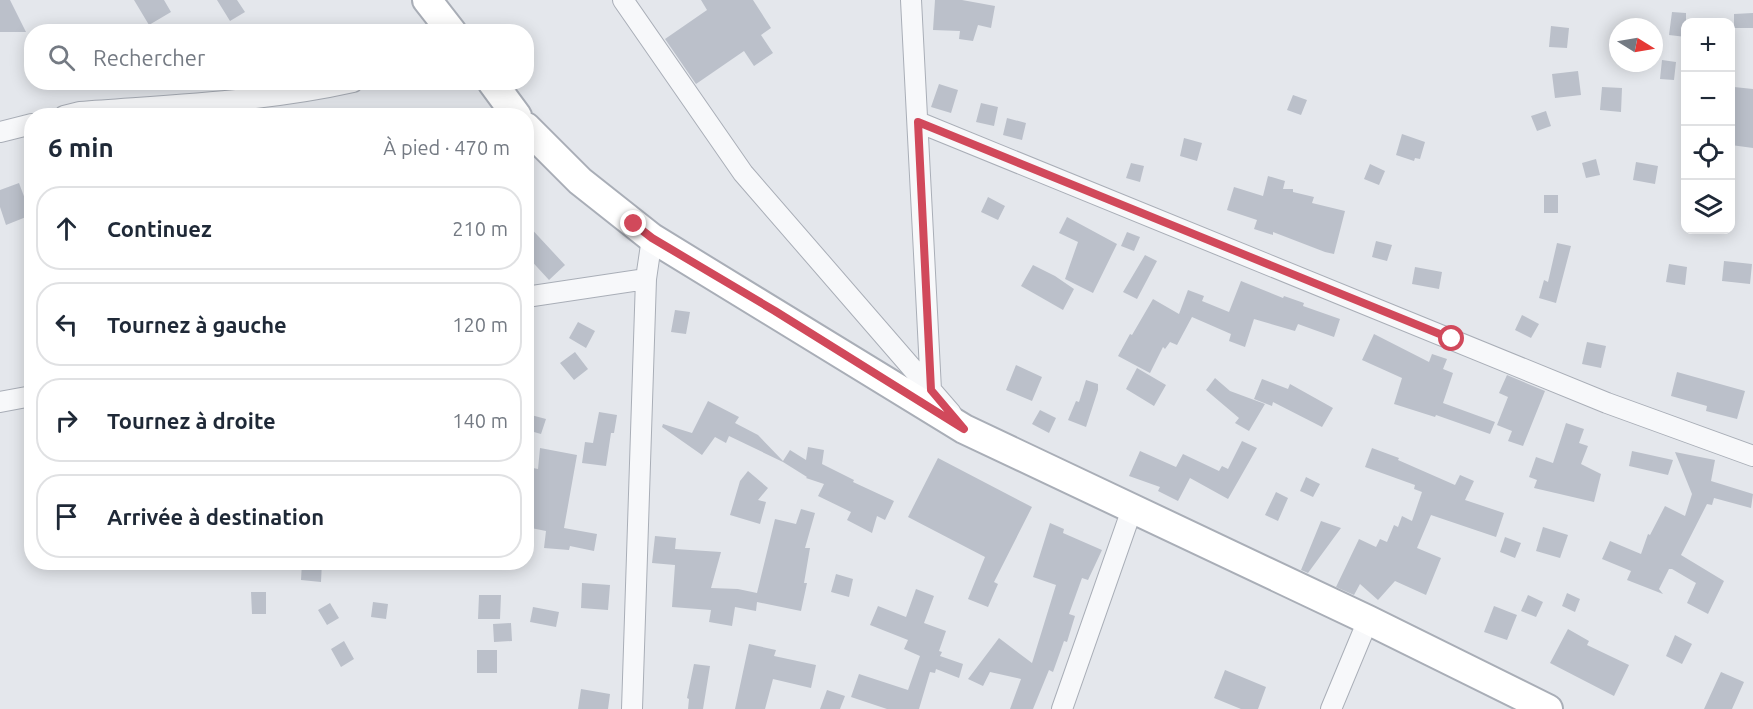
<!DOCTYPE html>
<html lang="fr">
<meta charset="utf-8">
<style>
:root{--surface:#fff;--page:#f6f6f7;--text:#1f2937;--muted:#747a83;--line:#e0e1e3}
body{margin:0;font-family:Ubuntu,sans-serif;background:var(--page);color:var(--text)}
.controls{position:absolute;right:18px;top:18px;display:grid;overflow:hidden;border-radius:12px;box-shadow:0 3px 15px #0003}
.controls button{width:54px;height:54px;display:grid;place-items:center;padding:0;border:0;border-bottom:2px solid var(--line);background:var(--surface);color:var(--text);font:30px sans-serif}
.compass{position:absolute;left:1609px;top:18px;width:54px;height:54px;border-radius:50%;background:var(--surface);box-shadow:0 3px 15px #0003;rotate:101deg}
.stop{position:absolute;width:18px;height:18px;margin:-14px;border:4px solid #d1495b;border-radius:50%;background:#fff}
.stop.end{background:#d1495b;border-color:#fff;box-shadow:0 2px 6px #0008}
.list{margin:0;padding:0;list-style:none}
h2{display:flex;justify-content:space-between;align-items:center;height:78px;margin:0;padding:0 24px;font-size:26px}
h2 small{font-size:20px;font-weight:400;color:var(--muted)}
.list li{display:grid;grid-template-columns:39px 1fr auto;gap:18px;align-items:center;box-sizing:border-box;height:84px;margin:0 12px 12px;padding:0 12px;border:2px solid var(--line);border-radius:24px}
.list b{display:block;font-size:22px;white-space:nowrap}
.list em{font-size:20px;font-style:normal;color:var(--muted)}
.icon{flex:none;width:33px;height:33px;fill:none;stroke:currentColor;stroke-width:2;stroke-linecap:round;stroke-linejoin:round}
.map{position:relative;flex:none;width:1753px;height:709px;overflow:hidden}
.search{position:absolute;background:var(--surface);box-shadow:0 3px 15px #0003;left:24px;top:24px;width:510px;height:66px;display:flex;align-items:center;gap:15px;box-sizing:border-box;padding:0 21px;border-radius:24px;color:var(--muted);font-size:22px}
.panel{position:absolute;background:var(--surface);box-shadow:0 3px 15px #0003;left:24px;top:108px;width:510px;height:462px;border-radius:24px}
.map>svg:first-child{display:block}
.building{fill:#bbc0ca}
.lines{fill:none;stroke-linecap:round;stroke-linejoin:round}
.minor-casing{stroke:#a9aeb7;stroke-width:22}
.secondary-casing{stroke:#a9aeb7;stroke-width:32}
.minor{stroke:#f7f8fa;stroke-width:20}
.secondary{stroke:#fff;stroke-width:28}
.route{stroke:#d1495b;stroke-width:8}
</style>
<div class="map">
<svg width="1753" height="709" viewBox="0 0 1753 709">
<rect width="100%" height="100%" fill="#e4e7ec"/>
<path class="building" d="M0 0H10L26 32H0Z
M134 0H164L171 12 149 25Z
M217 0H237L245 12 230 21Z
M701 0H753L771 28 761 35 773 53 754 66 744 51 696 84 665 39 707 10Z
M935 0H962L995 6 991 28 978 25 973 41 959 39 960 31 933 30Z
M1672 12 1686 13V37L1669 35Z
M1753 13V28H1734V14Z
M1551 26 1569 28 1567 48 1549 47Z
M1662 60 1676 62 1674 80 1660 79Z
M1578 71 1581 95 1555 98 1552 74Z
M939 84 958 90 951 113 931 107Z
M1602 87 1622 88 1621 112 1600 110Z
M1734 87 1753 89V148L1731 145V110Z
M1293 95 1307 100 1301 115 1287 110Z
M981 103 998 107 994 126 976 122Z
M1546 111 1551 126 1537 131 1531 116Z
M1007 118 1026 123 1022 140 1003 135Z
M1402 134 1425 142 1420 159 1415 158 1414 161 1396 155Z
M1184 138 1202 143 1197 161 1180 156Z
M1596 159 1600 175 1586 178 1582 163Z
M1636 162 1658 166 1655 184 1633 180Z
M1131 163 1144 166 1140 182 1126 178Z
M1370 164 1385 171 1379 185 1364 179Z
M1268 176 1285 181 1283 189H1293V192L1314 197 1312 203 1345 211 1334 254 1325 252 1273 232V235L1254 229 1257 220 1227 210 1234 187 1263 196Z
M19 183 31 215 6 225 0 207V190Z
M1544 195H1558V213H1544Z
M988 197 1005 206 998 220 981 212Z
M1067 217 1117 244 1093 293 1065 279 1078 242 1059 233Z
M526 223 565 265 549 280 526 255Z
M1127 232 1140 237 1134 251 1121 246Z
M1376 241 1392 245 1387 261 1372 257Z
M1557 243 1571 246 1556 303 1539 298 1544 280 1548 282Z
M1145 255 1157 261 1137 299 1123 292Z
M1724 261 1752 264 1750 284 1722 281Z
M1669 264 1687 267 1685 285 1666 282Z
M1033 265 1055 276 1074 289 1063 310 1021 286Z
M1415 267 1442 272 1439 289 1412 284Z
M1241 281 1283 298 1284 296 1304 303 1303 306 1340 319 1334 337 1298 324 1295 331 1254 319 1245 347 1229 341 1231 334 1192 317 1177 345 1170 342 1165 349 1163 347 1150 373 1118 356 1130 334 1132 335 1153 299 1179 314 1188 290 1204 296 1202 301 1229 312Z
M675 310 690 312 686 334 671 332Z
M1522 315 1539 324 1531 338 1515 330Z
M578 322 595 331 586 348 569 338Z
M1374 334 1429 362 1432 354 1447 359 1443 369 1453 373 1443 403 1495 422 1490 434 1436 415 1435 417 1394 404 1402 378 1362 360Z
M1587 342 1606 346 1601 368 1582 364Z
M575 352 588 369 574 380 560 363Z
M1016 365 1042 377 1032 401 1006 390Z
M1137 368 1166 385 1154 406 1126 389Z
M1677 372 1745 391 1737 419 1706 411 1707 406 1671 396Z
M1507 375 1545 391 1523 446 1508 441 1512 431 1497 425 1508 397 1499 393Z
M1215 378 1230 391 1265 404 1249 431 1235 423 1239 418 1206 390Z
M1262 379 1288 389 1290 384 1333 408 1322 427 1273 402 1272 406 1254 399Z
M1086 380 1098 384V390L1086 427 1068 420 1076 401 1079 402Z
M708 401 739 417 735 423 758 435 783 461 790 450 806 460 808 447 824 450 822 464 854 480 853 482 894 501 885 520 877 516 872 533 847 520 851 512 818 496 824 484 806 478 807 477 783 462 729 436 726 443 715 437 702 455 662 427 663 424 692 433Z
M1040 410 1056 418 1049 433 1032 424Z
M599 412 617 415 614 433H611L606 466 582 463 585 442 593 443Z
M531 415 546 419 541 434 527 430Z
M1566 423 1584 429 1579 443 1588 446 1581 464 1601 474 1594 502 1534 488 1537 480 1529 477 1536 457 1553 463Z
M1242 441 1257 448 1228 499 1190 478 1178 501 1158 491 1160 487 1129 476 1140 451 1176 467 1183 454 1219 471 1222 466 1228 469Z
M540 448 577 455 564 528 597 534 594 551 570 546 569 550 544 548 546 531 526 527V500L533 468 538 469Z
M1372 448 1399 458 1398 460 1455 485 1460 475 1474 481 1465 500 1504 513 1496 537 1431 515 1417 548 1441 558 1426 595 1395 581 1378 600 1360 584 1354 595 1336 587 1359 539 1376 547 1380 539 1387 542 1394 525 1398 527 1402 516 1412 521 1422 492 1414 489 1415 485 1365 467Z
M1632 451 1673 460 1668 475 1629 466Z
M1675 452 1715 460 1711 481 1753 494 1751 508 1714 498 1712 505 1707 504 1681 555 1724 581 1708 614 1687 603 1696 583 1672 569H1669L1659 589 1663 594 1627 580 1631 571 1602 559 1610 541 1641 554 1648 534 1650 535 1665 506 1685 516 1692 494Z
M938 458 1032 507 994 582 998 584 988 607 968 599 985 557 908 517Z
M748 471 768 488 758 500 766 502 760 524 730 515 740 481Z
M1306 477 1320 484 1313 497 1300 491Z
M1276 492 1288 498 1278 521 1265 515Z
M801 509 815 513 805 548H810L804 583H807L801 611 757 602 756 611 735 607 732 626 709 622 711 610 672 607 675 565 652 563 655 536 676 538 675 549 721 552 711 588 738 589 757 593 775 519 796 524Z
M1321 521 1341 528 1308 573 1301 570Z
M1050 523 1064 529 1063 533 1102 550 1088 580 1082 578 1069 614 1075 616 1067 642 1064 641 1053 672 1049 670 1033 709H1010L1021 679 990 672 983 686 968 679 999 638 1032 663 1056 585 1033 577Z
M1543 527 1568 535 1560 558 1536 551Z
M1505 537 1521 543 1515 558 1500 552Z
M302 562H322L321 582 301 580Z
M836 574 853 579 849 597 831 592Z
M582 583 610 585 608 610 581 608Z
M916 589 934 596 924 623 946 631 939 651 942 652 940 656 963 664 959 678 936 669 935 673 930 672 919 709H887L851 697 859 674 908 690 920 656 904 649 908 640 870 625 878 606 906 617Z
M251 592H266V614H252Z
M1567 593 1580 599 1575 612 1562 606Z
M479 595H501L500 619H478Z
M1528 595 1543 602 1536 617 1521 611Z
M373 602 388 604 386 619 371 617Z
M330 603 339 618 327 625 318 610Z
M1494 606 1517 615 1507 640 1484 632Z
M533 607 559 612 556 627 530 622Z
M511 623 512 641 494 642 493 624Z
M1568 629 1589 641 1587 645 1629 665 1614 696 1550 663Z
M1675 635 1692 644 1682 664 1666 656Z
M344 641 354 659 341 667 331 649Z
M749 644 776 650 774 656 816 665 811 688 773 679 765 709H735Z
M477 650H497V673H477Z
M694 664 710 666 703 709H688L689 699 687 698Z
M1225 670 1266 687 1258 709H1241L1214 698Z
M1721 672 1744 682 1732 709H1704Z
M581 689 610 694 608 709H578Z
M827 690 845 696 840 709H820Z"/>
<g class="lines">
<defs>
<path id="minor" d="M623 0 743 173 951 413
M911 0 931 390
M64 116 80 112C171 105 264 102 353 82
M918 122 1607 403 1753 456
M0 132 32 124
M526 297 646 279 652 238
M0 402 32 396
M632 709 646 279
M1062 709 1132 509
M1331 709 1368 620"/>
<path id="secondary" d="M427 0 452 32
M492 82 517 116
M526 127 580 181 652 238 964 429 1368 620 1548 709"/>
</defs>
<use href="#minor" class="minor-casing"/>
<use href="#secondary" class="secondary-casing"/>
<use href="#minor" class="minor"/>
<use href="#secondary" class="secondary"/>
</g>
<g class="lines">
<path class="route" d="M634 224 652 238 775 311 964 429 931 390 918 122 1452 339"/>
</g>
</svg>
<div class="controls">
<button>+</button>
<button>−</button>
<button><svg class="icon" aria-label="locate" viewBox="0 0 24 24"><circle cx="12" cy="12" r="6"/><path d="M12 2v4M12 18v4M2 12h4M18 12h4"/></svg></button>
<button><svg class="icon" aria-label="layers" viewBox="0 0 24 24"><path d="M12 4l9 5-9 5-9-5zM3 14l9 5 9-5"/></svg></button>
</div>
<svg class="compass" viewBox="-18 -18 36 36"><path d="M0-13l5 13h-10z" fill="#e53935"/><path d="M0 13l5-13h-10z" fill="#747a83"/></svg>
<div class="stop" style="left:1452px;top:339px"></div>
<div class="stop end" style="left:634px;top:224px"></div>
<div class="search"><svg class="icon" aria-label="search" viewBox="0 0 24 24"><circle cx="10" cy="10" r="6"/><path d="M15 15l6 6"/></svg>Rechercher</div>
<section class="panel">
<h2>6 min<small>À pied · 470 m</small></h2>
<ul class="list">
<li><svg class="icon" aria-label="ahead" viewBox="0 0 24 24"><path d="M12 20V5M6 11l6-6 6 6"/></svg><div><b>Continuez</b></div><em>210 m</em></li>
<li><svg class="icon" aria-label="left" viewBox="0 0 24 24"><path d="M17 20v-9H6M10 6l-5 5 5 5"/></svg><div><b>Tournez à gauche</b></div><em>120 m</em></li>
<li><svg class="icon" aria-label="right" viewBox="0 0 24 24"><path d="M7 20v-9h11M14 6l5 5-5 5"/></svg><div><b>Tournez à droite</b></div><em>140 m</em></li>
<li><svg class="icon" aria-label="arrive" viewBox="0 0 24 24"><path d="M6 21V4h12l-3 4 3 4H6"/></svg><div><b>Arrivée à destination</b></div></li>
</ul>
</section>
</div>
